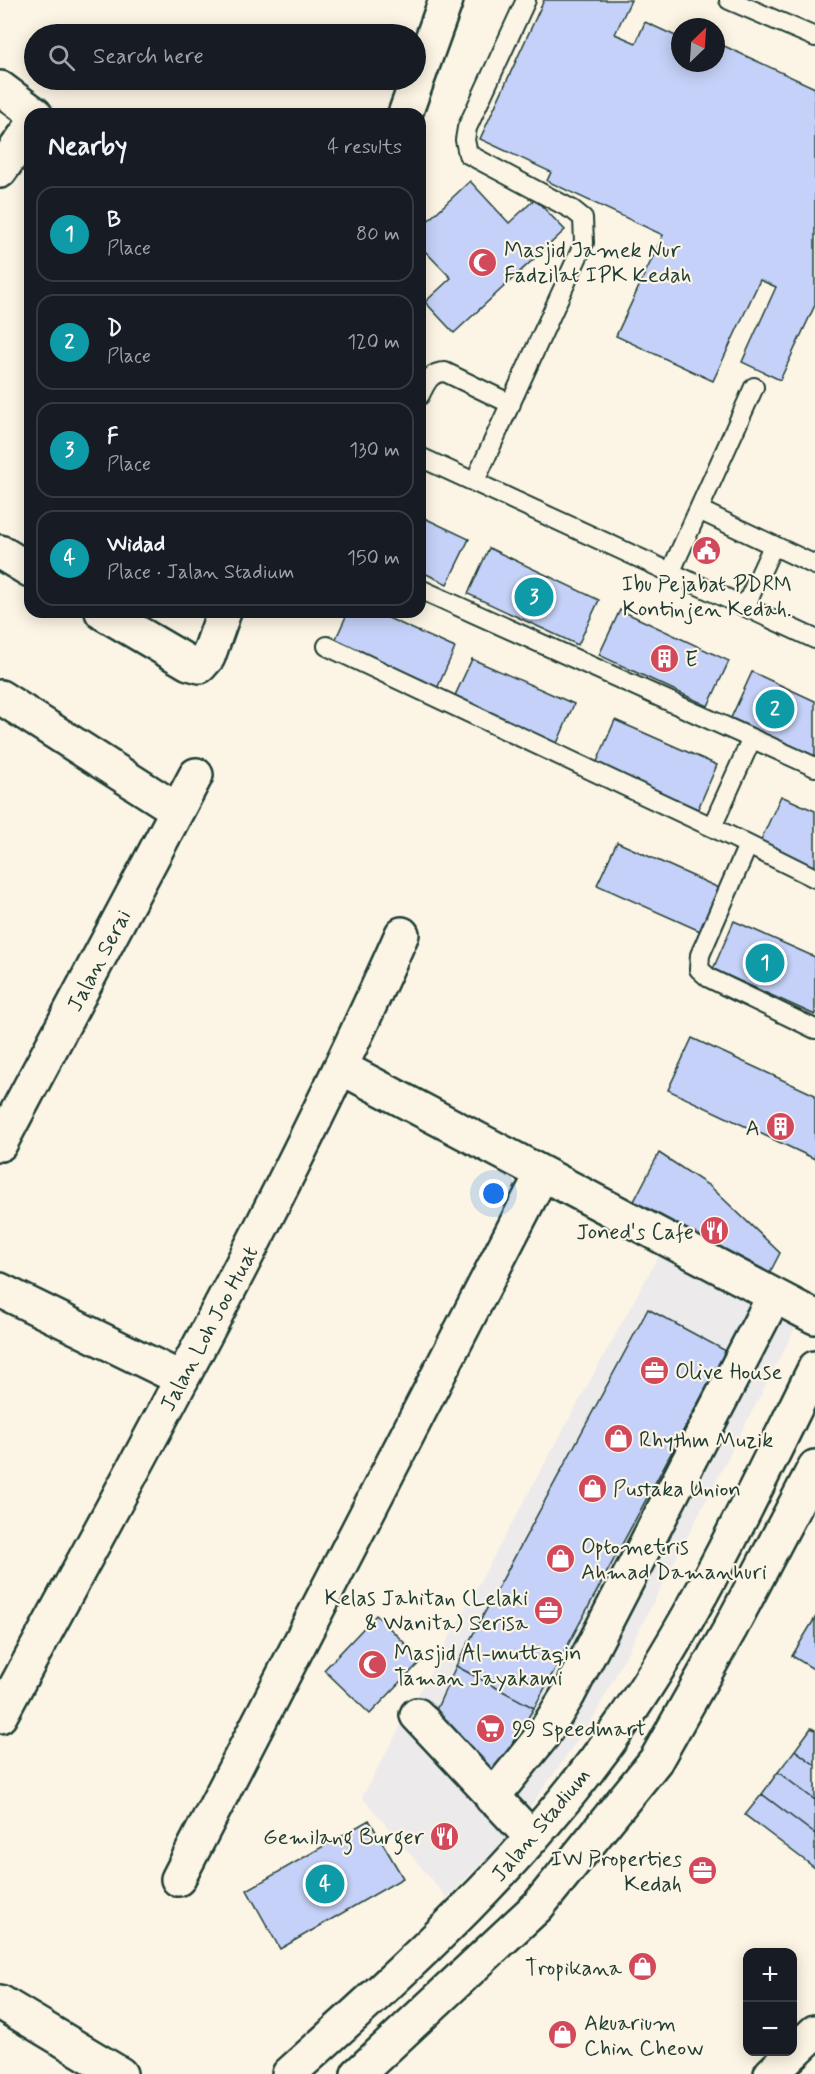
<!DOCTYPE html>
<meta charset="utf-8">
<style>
:root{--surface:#171b24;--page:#242831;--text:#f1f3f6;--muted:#9ea1a6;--line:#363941;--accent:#d1495b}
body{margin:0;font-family:Mynerve,sans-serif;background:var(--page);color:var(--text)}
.controls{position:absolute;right:18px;bottom:18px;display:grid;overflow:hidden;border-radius:12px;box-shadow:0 3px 15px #0003}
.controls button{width:54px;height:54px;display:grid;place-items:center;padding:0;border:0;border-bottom:2px solid var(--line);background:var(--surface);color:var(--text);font:30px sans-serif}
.compass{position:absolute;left:671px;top:18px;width:54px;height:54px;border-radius:50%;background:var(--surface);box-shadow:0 3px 15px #0003;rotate:25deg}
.you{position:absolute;left:494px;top:1194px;width:21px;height:21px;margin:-15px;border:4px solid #fff;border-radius:50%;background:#1a73e8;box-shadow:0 0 0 9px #1a73e833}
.badge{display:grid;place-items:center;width:39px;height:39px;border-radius:50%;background:var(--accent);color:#fff;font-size:20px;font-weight:700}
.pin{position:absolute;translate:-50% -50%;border:3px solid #fff;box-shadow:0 2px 6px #0006}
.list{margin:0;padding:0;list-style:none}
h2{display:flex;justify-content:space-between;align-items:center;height:78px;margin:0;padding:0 24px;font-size:26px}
h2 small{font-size:20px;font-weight:400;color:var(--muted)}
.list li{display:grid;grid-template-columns:39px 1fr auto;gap:18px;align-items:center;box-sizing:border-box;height:96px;margin:0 12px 12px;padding:0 12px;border:2px solid var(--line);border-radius:18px}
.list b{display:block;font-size:22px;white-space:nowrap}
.list p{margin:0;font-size:20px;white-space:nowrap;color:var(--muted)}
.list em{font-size:20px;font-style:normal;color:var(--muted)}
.icon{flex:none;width:33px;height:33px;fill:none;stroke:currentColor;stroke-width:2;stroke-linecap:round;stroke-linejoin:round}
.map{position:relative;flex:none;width:815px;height:2074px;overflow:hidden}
.search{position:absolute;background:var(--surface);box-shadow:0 3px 15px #0003;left:24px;top:24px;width:402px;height:66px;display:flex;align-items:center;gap:15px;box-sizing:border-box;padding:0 21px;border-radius:33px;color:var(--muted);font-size:22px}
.panel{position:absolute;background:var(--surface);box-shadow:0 3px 15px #0003;left:24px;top:108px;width:402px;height:510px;border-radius:18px}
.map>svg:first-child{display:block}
.built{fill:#eceaeb}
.building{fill:#c5d1f8;stroke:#1f3d34;stroke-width:1.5}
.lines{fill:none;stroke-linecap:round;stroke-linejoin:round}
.service-casing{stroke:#1f3d34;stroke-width:22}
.minor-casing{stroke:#1f3d34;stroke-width:38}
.secondary-casing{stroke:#1f3d34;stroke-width:38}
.service{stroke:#fcf5e5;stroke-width:18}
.minor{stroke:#fcf5e5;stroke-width:33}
.secondary{stroke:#fcf5e5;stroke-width:33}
.labels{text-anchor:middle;stroke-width:4.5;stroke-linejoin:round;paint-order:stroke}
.poi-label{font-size:22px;fill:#1f3d34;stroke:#fcf5e5;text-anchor:start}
.street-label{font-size:22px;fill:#1f3d34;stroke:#fcf5e5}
</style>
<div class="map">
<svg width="815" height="2074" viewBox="0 0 815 2074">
<rect width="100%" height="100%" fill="#fcf5e5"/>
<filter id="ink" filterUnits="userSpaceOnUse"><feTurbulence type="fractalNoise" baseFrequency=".0167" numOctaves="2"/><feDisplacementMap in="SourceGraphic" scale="12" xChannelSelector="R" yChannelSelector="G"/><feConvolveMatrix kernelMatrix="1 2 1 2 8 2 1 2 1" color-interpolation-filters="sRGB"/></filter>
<g filter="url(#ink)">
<path class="built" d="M671 1233 806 1307 594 1717 512 1832 447 1898 362 1797Z"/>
<path class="building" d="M544 0H631L615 34 636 43 645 22 680 38V63H716V55L722 45 815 88V305L780 380 742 362 776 287 760 280 713 381 616 336 663 235 547 181 551 172 480 139Z
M470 181 509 223 535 199 565 230 454 333 425 302 451 278 420 246V228Z
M420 516 469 539 447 584 420 571Z
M489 548 599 600 578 645 468 594Z
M620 610 729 661 708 706 599 655Z
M348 612H375L455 648 436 691 333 645Z
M472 659 574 704 555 748 452 702Z
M752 672 815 701V756L731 718Z
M615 720 717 765 698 809 596 764Z
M781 796 815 811V869L759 844Z
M617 842 719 888 700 931 597 885Z
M734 921 815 957V1015L713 969Z
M692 1038 815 1095V1159L668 1090Z
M659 1153 711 1187 780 1253 767 1278 630 1209Z
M648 1309 726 1351 534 1708 456 1666Z
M376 1615 422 1660 370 1714 324 1670Z
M815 1618V1670L792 1656Z
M456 1666 534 1708 493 1774 432 1719Z
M811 1728 815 1730V1765L795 1750Z
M795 1750 815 1765V1800L778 1772Z
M778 1772 815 1800V1834L762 1794Z
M762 1794 815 1834V1868L745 1815Z
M369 1820 403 1878 280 1949 247 1890Z"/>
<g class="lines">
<defs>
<path id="service" d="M729 0 815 37
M420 395C426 383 430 372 445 372L511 404
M420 457 815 639
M475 481 584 243 583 218 573 210 468 154 465 140 467 128 526 0
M699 510 815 565
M671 571 754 387
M420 589 815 767
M745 607 773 546
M327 646 712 827 752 738
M712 827 815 878
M748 845 700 955 699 969 709 978 815 1029"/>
<path id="minor" d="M0 88 35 114
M405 114 446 0
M0 171 30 129
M0 552 30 570
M102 612 189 663 200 666 208 657 224 612
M0 697 177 810
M342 1068 815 1317
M0 1144 196 775
M0 1290 182 1379
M417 1715 532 1838
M0 1716C139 1458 283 1202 402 934
M492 1798 543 1735 568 1695 774 1296
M178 1879 542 1174
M0 2002 120 2074
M771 2074 815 2032"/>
<path id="secondary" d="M289 2074C409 1966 531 1856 622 1723 699 1612 755 1489 815 1368
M358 2074 538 1906 656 1760 730 1629 815 1467"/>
</defs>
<use href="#service" class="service-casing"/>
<use href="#minor" class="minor-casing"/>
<use href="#secondary" class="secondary-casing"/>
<use href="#service" class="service"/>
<use href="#minor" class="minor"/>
<use href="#secondary" class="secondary"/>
</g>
</g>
<defs>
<symbol id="mosque-disc" viewBox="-11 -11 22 22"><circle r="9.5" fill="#d1495b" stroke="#fcf5e5"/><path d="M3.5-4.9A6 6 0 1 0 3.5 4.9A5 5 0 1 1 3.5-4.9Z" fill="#fff"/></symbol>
<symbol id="civic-disc" viewBox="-11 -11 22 22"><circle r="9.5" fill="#d1495b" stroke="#fcf5e5"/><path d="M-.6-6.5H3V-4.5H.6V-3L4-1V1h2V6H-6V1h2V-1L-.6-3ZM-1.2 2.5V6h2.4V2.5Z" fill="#fff"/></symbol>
<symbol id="building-disc" viewBox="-11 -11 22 22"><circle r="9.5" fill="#d1495b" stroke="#fcf5e5"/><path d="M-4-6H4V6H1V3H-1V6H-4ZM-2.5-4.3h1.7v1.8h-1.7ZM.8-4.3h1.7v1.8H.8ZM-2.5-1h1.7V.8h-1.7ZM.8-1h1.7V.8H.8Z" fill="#fff"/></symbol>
<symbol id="restaurant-disc" viewBox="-11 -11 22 22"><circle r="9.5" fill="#d1495b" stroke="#fcf5e5"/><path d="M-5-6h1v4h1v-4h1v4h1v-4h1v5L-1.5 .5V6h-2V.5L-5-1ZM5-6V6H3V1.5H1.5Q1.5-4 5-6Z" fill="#fff"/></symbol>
<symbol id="office-disc" viewBox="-11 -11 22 22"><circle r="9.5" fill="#d1495b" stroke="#fcf5e5"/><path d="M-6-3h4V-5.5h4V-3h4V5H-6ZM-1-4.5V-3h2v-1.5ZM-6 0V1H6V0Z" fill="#fff"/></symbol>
<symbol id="shop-disc" viewBox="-11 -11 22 22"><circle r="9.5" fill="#d1495b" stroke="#fcf5e5"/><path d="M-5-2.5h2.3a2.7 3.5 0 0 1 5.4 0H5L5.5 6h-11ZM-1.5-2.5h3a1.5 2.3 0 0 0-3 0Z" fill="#fff"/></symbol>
<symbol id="supermarket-disc" viewBox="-11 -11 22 22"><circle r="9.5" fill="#d1495b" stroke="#fcf5e5"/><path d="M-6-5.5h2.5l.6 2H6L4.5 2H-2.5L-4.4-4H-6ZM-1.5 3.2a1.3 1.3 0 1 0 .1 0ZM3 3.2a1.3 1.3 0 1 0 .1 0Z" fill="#fff"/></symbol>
</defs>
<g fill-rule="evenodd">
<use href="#mosque-disc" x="466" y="246" width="33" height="33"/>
<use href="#civic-disc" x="690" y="534" width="33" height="33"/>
<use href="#building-disc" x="648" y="642" width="33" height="33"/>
<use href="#building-disc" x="764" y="1110" width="33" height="33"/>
<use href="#restaurant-disc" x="698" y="1214" width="33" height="33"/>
<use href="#office-disc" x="638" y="1354" width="33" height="33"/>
<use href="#shop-disc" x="602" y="1422" width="33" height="33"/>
<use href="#shop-disc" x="576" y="1472" width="33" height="33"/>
<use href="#shop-disc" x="544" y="1542" width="33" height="33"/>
<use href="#office-disc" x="532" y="1594" width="33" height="33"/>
<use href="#mosque-disc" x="356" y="1648" width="33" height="33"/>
<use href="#supermarket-disc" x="474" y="1712" width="33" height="33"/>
<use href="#restaurant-disc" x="428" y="1820" width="33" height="33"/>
<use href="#office-disc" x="686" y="1854" width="33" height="33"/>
<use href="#shop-disc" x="626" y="1950" width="33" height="33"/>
<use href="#shop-disc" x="546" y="2018" width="33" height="33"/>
</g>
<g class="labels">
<g class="poi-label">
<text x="504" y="257">Masjid Jamek Nur<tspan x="504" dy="25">Fadzilat IPK Kedah</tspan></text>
<text x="707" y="591" text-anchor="middle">Ibu Pejabat PDRM<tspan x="707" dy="25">Kontinjen Kedah.</tspan></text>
<text x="685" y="666">E</text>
<text x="760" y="1135" text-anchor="end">A</text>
<text x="694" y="1239" text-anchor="end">Joned's Cafe</text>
<text x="675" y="1379">Olive House</text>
<text x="639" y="1447">Rhythm Muzik</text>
<text x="613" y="1496">Pustaka Union</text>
<text x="581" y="1554">Optometris<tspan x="581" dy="25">Ahmad Damanhuri</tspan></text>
<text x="528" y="1605" text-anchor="end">Kelas Jahitan (Lelaki<tspan x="528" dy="25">&amp; Wanita) Serisa</tspan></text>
<text x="394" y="1660">Masjid Al-muttaqin<tspan x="394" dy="25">Taman Jayakami</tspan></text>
<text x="512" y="1736">99 Speedmart</text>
<text x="424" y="1844" text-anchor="end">Gemilang Burger</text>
<text x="682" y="1866" text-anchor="end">IW Properties<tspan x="682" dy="25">Kedah</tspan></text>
<text x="622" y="1975" text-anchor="end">Tropikana</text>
<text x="584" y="2030">Akuarium<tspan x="584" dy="25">Chin Cheow</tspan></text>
</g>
<g class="street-label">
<text transform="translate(98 960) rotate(-62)" y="8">Jalan Serai</text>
<text transform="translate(208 1328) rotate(-62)" y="8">Jalan Loh Joo Huat</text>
<text transform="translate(540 1824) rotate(-50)" y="8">Jalan Stadium</text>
</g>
</g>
</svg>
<div class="controls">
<button>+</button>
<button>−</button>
</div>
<svg class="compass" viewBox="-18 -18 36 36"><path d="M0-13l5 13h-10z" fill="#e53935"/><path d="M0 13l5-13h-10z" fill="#9ea1a6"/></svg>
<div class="you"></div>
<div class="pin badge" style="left:765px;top:963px;background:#0f9aa8">1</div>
<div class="pin badge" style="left:775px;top:709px;background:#0f9aa8">2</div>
<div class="pin badge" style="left:534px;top:597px;background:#0f9aa8">3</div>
<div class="pin badge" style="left:325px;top:1884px;background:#0f9aa8">4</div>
<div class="search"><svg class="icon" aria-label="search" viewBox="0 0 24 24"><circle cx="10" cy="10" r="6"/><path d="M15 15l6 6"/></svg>Search here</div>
<section class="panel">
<h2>Nearby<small>4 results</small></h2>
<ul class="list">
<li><span class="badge" style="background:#0f9aa8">1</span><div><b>B</b><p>Place</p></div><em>80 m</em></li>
<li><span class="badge" style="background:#0f9aa8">2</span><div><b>D</b><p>Place</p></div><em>120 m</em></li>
<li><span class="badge" style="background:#0f9aa8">3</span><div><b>F</b><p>Place</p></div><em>130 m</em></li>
<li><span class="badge" style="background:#0f9aa8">4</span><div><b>Widad</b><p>Place · Jalan Stadium</p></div><em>150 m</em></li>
</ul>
</section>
</div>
